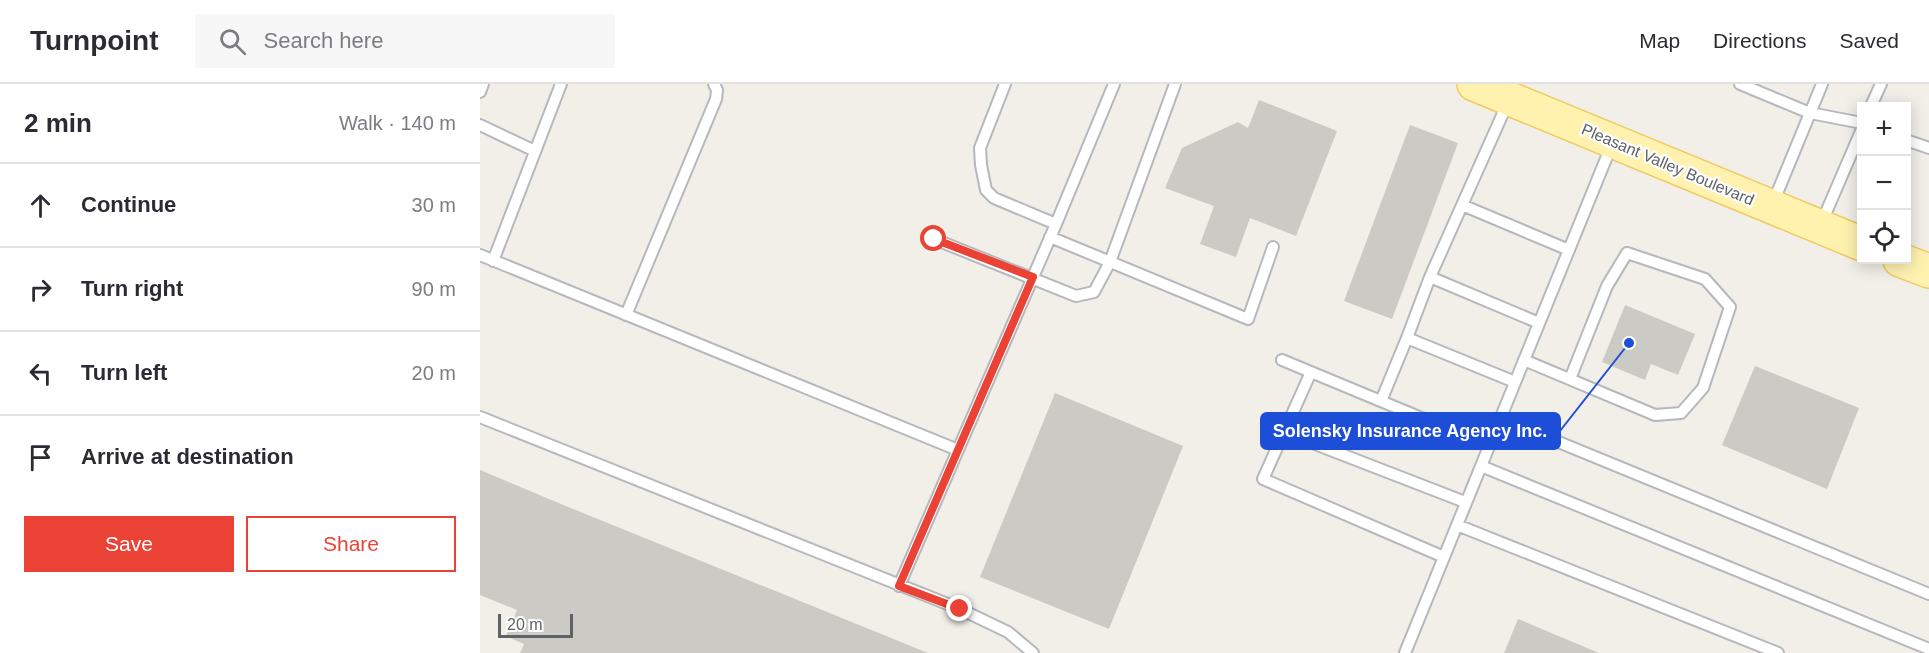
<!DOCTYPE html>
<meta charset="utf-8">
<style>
:root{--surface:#fff;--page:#f7f7f7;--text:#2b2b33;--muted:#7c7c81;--line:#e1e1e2;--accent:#ea4335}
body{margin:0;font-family:Arial,sans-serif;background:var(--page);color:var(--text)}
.controls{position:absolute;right:18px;top:18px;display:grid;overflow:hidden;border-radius:0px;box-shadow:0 3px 15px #0003}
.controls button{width:54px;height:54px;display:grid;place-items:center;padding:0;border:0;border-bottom:2px solid var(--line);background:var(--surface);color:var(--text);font:30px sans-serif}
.scale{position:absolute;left:18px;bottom:15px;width:75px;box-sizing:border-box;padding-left:6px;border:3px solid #5f6368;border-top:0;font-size:16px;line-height:21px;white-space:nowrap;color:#5f6368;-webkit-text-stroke:4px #fff;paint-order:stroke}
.stop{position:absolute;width:18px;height:18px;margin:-14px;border:4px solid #ea4335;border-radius:50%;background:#fff}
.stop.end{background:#ea4335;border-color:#fff;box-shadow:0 2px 6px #0008}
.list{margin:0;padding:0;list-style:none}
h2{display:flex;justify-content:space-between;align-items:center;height:78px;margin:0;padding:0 24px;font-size:26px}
h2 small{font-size:20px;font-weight:400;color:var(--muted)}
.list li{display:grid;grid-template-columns:39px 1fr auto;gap:18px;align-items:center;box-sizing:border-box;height:84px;padding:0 24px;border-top:2px solid var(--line)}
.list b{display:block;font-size:22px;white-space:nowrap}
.list em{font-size:20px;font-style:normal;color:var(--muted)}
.actions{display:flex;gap:12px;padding:18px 24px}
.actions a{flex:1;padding:14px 0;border:2px solid var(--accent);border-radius:0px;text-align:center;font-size:21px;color:var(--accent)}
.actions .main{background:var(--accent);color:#fff}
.icon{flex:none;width:33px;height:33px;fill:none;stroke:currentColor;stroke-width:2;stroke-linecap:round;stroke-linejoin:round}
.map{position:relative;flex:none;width:1449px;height:569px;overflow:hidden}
header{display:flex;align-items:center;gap:36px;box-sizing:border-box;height:84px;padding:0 30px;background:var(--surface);border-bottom:2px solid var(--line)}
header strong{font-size:28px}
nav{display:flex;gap:33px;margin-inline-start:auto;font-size:21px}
.search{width:420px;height:54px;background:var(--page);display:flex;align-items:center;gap:15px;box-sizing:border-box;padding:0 21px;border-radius:0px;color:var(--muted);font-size:22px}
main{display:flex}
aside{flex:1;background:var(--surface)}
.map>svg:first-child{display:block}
.building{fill:#cccac5}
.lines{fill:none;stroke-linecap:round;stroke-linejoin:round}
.lane-casing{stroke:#b5b8bc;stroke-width:14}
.primary-casing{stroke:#f2c960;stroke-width:36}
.lane{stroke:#fff;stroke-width:10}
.primary{stroke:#fff2af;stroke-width:33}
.route{stroke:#ea4335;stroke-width:8}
.labels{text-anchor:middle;stroke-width:4.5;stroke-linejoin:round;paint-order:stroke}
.street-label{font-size:16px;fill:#5f6368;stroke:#fff}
.leader{fill:none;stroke:#1d4ed8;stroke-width:2}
.callout-dot{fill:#1d4ed8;stroke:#fff;stroke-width:2}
.callout{fill:#1d4ed8;stroke:#1d4ed8;stroke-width:2}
.callout-label{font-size:18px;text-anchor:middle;font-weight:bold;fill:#fff}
</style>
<header>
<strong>Turnpoint</strong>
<div class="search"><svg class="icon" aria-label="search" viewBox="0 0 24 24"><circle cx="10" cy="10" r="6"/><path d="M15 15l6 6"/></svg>Search here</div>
<nav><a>Map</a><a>Directions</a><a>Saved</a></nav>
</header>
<main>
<aside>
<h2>2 min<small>Walk · 140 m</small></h2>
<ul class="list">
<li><svg class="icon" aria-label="ahead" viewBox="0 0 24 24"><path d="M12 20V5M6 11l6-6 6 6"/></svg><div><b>Continue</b></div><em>30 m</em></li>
<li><svg class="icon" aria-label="right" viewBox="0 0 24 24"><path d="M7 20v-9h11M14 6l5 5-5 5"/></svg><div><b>Turn right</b></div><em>90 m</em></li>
<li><svg class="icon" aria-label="left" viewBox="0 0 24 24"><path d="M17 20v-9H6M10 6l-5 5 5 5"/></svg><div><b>Turn left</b></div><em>20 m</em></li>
<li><svg class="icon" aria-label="arrive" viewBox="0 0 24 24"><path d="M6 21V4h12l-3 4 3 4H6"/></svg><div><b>Arrive at destination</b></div></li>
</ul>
<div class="actions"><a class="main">Save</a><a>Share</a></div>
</aside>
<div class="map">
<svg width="1449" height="569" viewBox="0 0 1449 569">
<rect width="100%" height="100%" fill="#f1efe8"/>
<path class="building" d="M779 16 857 47 816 152 770 134 756 173 720 160 734 122 685 104 702 64 758 38 768 44Z
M930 41 978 59 912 235 864 217Z
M1145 221 1215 250 1198 291 1171 280 1165 296 1122 278Z
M1275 282 1379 324 1347 405 1242 361Z
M575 309 703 362 629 545 500 493Z
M0 386 81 420 448 569H40L44 560 26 552 37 526 0 511Z
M1038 535 1119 569H1024Z"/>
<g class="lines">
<defs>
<path id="lane" d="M525 0 500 64 501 81 506 106 514 114 576 140
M1260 0 1330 29 1382 39
M0 8 3 0
M1391 22 1401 0
M0 41 55 67
M1426 56 1449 64
M1293 119 1342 0
M982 121 1089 166
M1341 140 1382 45
M570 153 768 235 793 163
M454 155 596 212 614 208 630 178 695 0
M0 171 478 366
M13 177 81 0
M950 193 1059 239
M146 231 236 15 237 6 234 0
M927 254 1035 298
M802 276 1009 362
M1044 276 1175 331 1201 329 1223 304 1250 223 1225 195 1147 169 1127 202 1090 295
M831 288 783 395 964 473
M901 317 927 254 950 193 1028 18
M0 333 480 525 528 548 553 569
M1020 334 1449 510
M804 348 985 418
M1001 382 1449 565
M977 441 1298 569
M419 502 576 140 634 0
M925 569 1132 60"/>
<path id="primary" d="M994 0 1382 160
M1420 176 1449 187"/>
</defs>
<use href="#lane" class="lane-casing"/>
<use href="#primary" class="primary-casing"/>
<use href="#lane" class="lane"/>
<use href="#primary" class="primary"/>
</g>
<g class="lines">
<path class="route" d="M454 155 553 193 419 502 480 525"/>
</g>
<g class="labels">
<g class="street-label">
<text transform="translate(1188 80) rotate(23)" y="6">Pleasant Valley Boulevard</text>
</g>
</g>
<path class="leader" d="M1149 259L1080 347"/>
<circle class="callout-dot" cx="1149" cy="259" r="6"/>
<rect class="callout" x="781" y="329" width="299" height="36" rx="6"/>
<g class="callout-label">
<text x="930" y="353">Solensky Insurance Agency Inc.</text>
</g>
</svg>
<div class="controls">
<button>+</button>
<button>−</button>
<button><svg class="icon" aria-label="locate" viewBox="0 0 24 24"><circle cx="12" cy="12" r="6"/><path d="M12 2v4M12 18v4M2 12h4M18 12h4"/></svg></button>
</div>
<div class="scale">20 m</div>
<div class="stop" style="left:454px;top:155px"></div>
<div class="stop end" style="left:480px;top:525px"></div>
</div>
</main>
